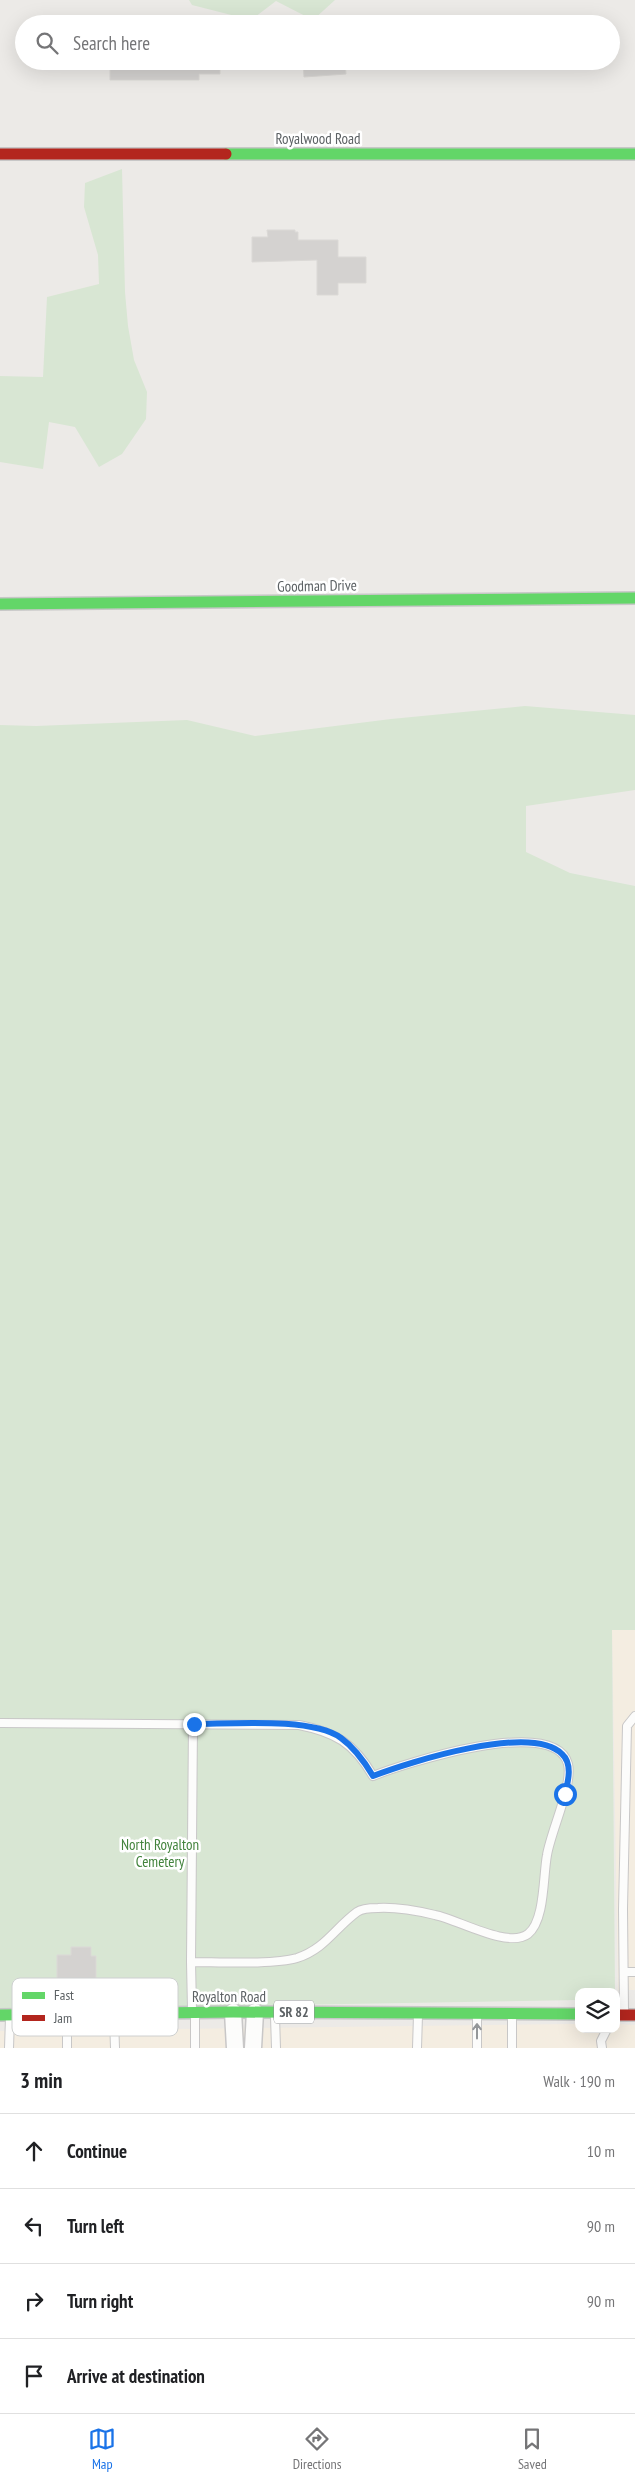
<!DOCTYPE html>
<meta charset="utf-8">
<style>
:root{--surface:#fff;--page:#f6f6f6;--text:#202124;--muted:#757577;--line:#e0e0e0;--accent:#1a73e8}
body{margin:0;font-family:"PT Sans Narrow",sans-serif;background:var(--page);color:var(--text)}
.controls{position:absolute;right:15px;bottom:15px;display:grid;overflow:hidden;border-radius:10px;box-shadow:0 5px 20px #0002}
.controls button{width:45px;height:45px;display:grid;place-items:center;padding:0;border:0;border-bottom:1px solid var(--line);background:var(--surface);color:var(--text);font:25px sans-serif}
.stop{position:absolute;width:15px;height:15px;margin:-11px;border:4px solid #1a73e8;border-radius:50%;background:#fff}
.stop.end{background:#1a73e8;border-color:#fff;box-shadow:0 1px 5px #0008}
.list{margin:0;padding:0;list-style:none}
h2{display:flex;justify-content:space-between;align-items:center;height:65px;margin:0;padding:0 20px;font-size:21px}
h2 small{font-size:16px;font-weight:400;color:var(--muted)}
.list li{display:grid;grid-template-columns:32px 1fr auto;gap:15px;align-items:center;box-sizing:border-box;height:75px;padding:0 20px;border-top:1px solid var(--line)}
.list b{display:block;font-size:19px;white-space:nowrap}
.list em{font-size:16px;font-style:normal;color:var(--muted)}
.icon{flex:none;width:28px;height:28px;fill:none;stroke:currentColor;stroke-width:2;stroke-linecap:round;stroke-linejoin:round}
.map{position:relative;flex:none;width:635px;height:2048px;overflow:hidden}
.search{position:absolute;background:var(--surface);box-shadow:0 5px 20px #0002;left:15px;right:15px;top:15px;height:55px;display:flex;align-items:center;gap:12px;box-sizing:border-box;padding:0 18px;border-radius:28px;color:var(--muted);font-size:19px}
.sheet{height:365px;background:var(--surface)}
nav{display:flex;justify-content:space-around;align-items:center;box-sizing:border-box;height:70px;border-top:1px solid var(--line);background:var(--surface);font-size:14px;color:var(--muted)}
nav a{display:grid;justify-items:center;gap:2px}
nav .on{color:var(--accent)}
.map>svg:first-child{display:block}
.commercial{fill:#f4ede1}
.green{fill:#d8e6d3}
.building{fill:#d4d2d0;stroke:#dbd9d6}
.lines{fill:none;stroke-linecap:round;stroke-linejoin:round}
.lane-casing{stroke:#c8c7c7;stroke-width:10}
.street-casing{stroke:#c8c7c7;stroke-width:19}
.fast-casing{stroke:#c7c7c7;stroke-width:14}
.jam-casing{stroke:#c7c7c7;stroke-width:14}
.lane{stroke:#fcfcfb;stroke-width:8}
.street{stroke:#fcfcfb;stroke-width:16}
.fast{stroke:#63d668;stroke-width:11}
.jam{stroke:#b3261e;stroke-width:11}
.oneway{stroke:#949799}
.route{stroke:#1a73e8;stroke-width:6}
.labels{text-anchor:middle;stroke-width:5;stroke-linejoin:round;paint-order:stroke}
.shield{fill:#fff;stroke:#8d9092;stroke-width:1}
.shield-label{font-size:14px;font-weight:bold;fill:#5c6164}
.street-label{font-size:15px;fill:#5c6164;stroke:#fff}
.park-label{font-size:15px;fill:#42833c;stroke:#fff}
.key{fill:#fff;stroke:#ced0d0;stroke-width:1}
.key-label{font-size:14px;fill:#5c6164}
</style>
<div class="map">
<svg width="635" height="2048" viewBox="0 0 635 2048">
<rect width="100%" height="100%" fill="#eceae7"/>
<path class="commercial" d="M612 1629 635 1630V1990H618Z
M579 2024V2029H616V2024L635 2025V2048H0V2031Z"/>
<path class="green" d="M189 0H335L313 20 276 1 251 20 192 5Z
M122 169 125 292 128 326 134 360 147 392 146 419 122 454 99 467 75 427 49 422 43 469 0 462V376L43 377 47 297 99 284 98 255 84 207 85 183Z
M525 706 635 715V790L526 806V852L570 873 635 886V1630H612L615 1992H579V2000L0 2010V725L36 726 187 720 255 736 391 719Z"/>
<path class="building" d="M110 61H220V74H199V80H110Z
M303 61H345L346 74 304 77Z
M267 230H295V232H298V240H338V257H366V283H338V295H317V260L252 262V237H268Z
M71 1947H91V1956H96V1979H92V1986H72L71 1994H54V1979H57V1955H71Z"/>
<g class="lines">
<defs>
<path id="lane" d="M0 1723 299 1725C335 1732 354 1743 373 1776 403 1764 555 1714 568 1764 573 1785 551 1831 547 1855 543 1876 545 1921 528 1934 508 1949 457 1919 435 1915 418 1911 396 1907 378 1908 372 1908 361 1909 357 1912 335 1928 325 1949 297 1958 273 1965 218 1962 191 1962L192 2009
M191 1962 193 1723
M624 1972H635
M624 2012 623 1909 627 1726 635 1716
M195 2015V2048
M275 2016 276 2048
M114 2018 115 2048
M9 2048 10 2018
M67 2048V2019
M417 2048 418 2015
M477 2048V2018
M512 2048V2016
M602 2048 601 2041 607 2029"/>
<path id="street" d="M233 2012 235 2048
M253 2048 255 2012"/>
<path id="fast" d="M226 154H635
M0 604 635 598
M0 2015 233 2012 579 2014"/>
<path id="jam" d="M0 154H226
M616 2015H635"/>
</defs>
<use href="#lane" class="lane-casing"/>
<use href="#street" class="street-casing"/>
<use href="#fast" class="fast-casing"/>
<use href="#jam" class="jam-casing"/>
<use href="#lane" class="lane"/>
<use href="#street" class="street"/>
<use href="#fast" class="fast"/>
<use href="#jam" class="jam"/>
</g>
<defs><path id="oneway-shaft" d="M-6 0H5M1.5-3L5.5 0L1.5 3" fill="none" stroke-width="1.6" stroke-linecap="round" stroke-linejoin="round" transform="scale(1.25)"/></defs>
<use class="oneway" href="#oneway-shaft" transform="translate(477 2031) rotate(-90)"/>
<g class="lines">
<path class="route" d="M194 1724C230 1724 312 1717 341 1738 355 1748 364 1761 373 1776 409 1762 532 1723 562 1754 573 1764 568 1782 565 1794"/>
</g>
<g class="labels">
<rect class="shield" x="274" y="2000.5" width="40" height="23" rx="4"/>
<g class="shield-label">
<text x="294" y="2017">SR 82</text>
</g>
<g class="street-label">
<text x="318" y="144">Royalwood Road</text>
<text transform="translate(317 586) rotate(-1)" y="5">Goodman Drive</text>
<text x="229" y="2002">Royalton Road</text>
</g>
<g class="park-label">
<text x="160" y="1850">North Royalton<tspan x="160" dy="17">Cemetery</tspan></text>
</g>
</g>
<rect x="12" y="1978" width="166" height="58" rx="8" class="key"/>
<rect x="22" y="1992" width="23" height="7" fill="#63d668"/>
<rect x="22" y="2015" width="23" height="6" fill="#b3261e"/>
<g class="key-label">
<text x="54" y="2000">Fast</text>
<text x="54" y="2023">Jam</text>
</g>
</svg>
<div class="controls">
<button><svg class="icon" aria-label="layers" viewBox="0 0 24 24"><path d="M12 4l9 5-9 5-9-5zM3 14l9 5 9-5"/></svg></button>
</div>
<div class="stop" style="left:565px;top:1794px"></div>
<div class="stop end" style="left:194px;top:1724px"></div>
<div class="search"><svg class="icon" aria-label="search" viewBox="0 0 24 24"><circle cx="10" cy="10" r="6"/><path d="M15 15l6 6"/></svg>Search here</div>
</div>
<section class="sheet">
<h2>3 min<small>Walk · 190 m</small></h2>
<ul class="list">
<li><svg class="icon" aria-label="ahead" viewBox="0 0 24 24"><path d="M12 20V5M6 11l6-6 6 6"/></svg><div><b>Continue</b></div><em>10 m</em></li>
<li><svg class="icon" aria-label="left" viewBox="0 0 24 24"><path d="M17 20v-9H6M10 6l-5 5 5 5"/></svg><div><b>Turn left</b></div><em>90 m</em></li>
<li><svg class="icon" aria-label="right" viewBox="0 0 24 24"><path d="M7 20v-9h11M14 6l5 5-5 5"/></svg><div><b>Turn right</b></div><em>90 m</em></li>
<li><svg class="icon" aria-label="arrive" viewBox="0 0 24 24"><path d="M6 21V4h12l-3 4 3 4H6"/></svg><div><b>Arrive at destination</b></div></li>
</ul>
</section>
<nav>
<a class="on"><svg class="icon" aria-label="map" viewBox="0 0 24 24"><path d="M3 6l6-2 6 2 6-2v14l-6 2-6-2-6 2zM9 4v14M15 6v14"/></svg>Map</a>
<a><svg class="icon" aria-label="directions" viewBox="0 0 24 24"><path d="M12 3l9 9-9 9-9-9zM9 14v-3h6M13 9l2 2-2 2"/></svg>Directions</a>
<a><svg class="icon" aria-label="saved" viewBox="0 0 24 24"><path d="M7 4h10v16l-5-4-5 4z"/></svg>Saved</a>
</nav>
